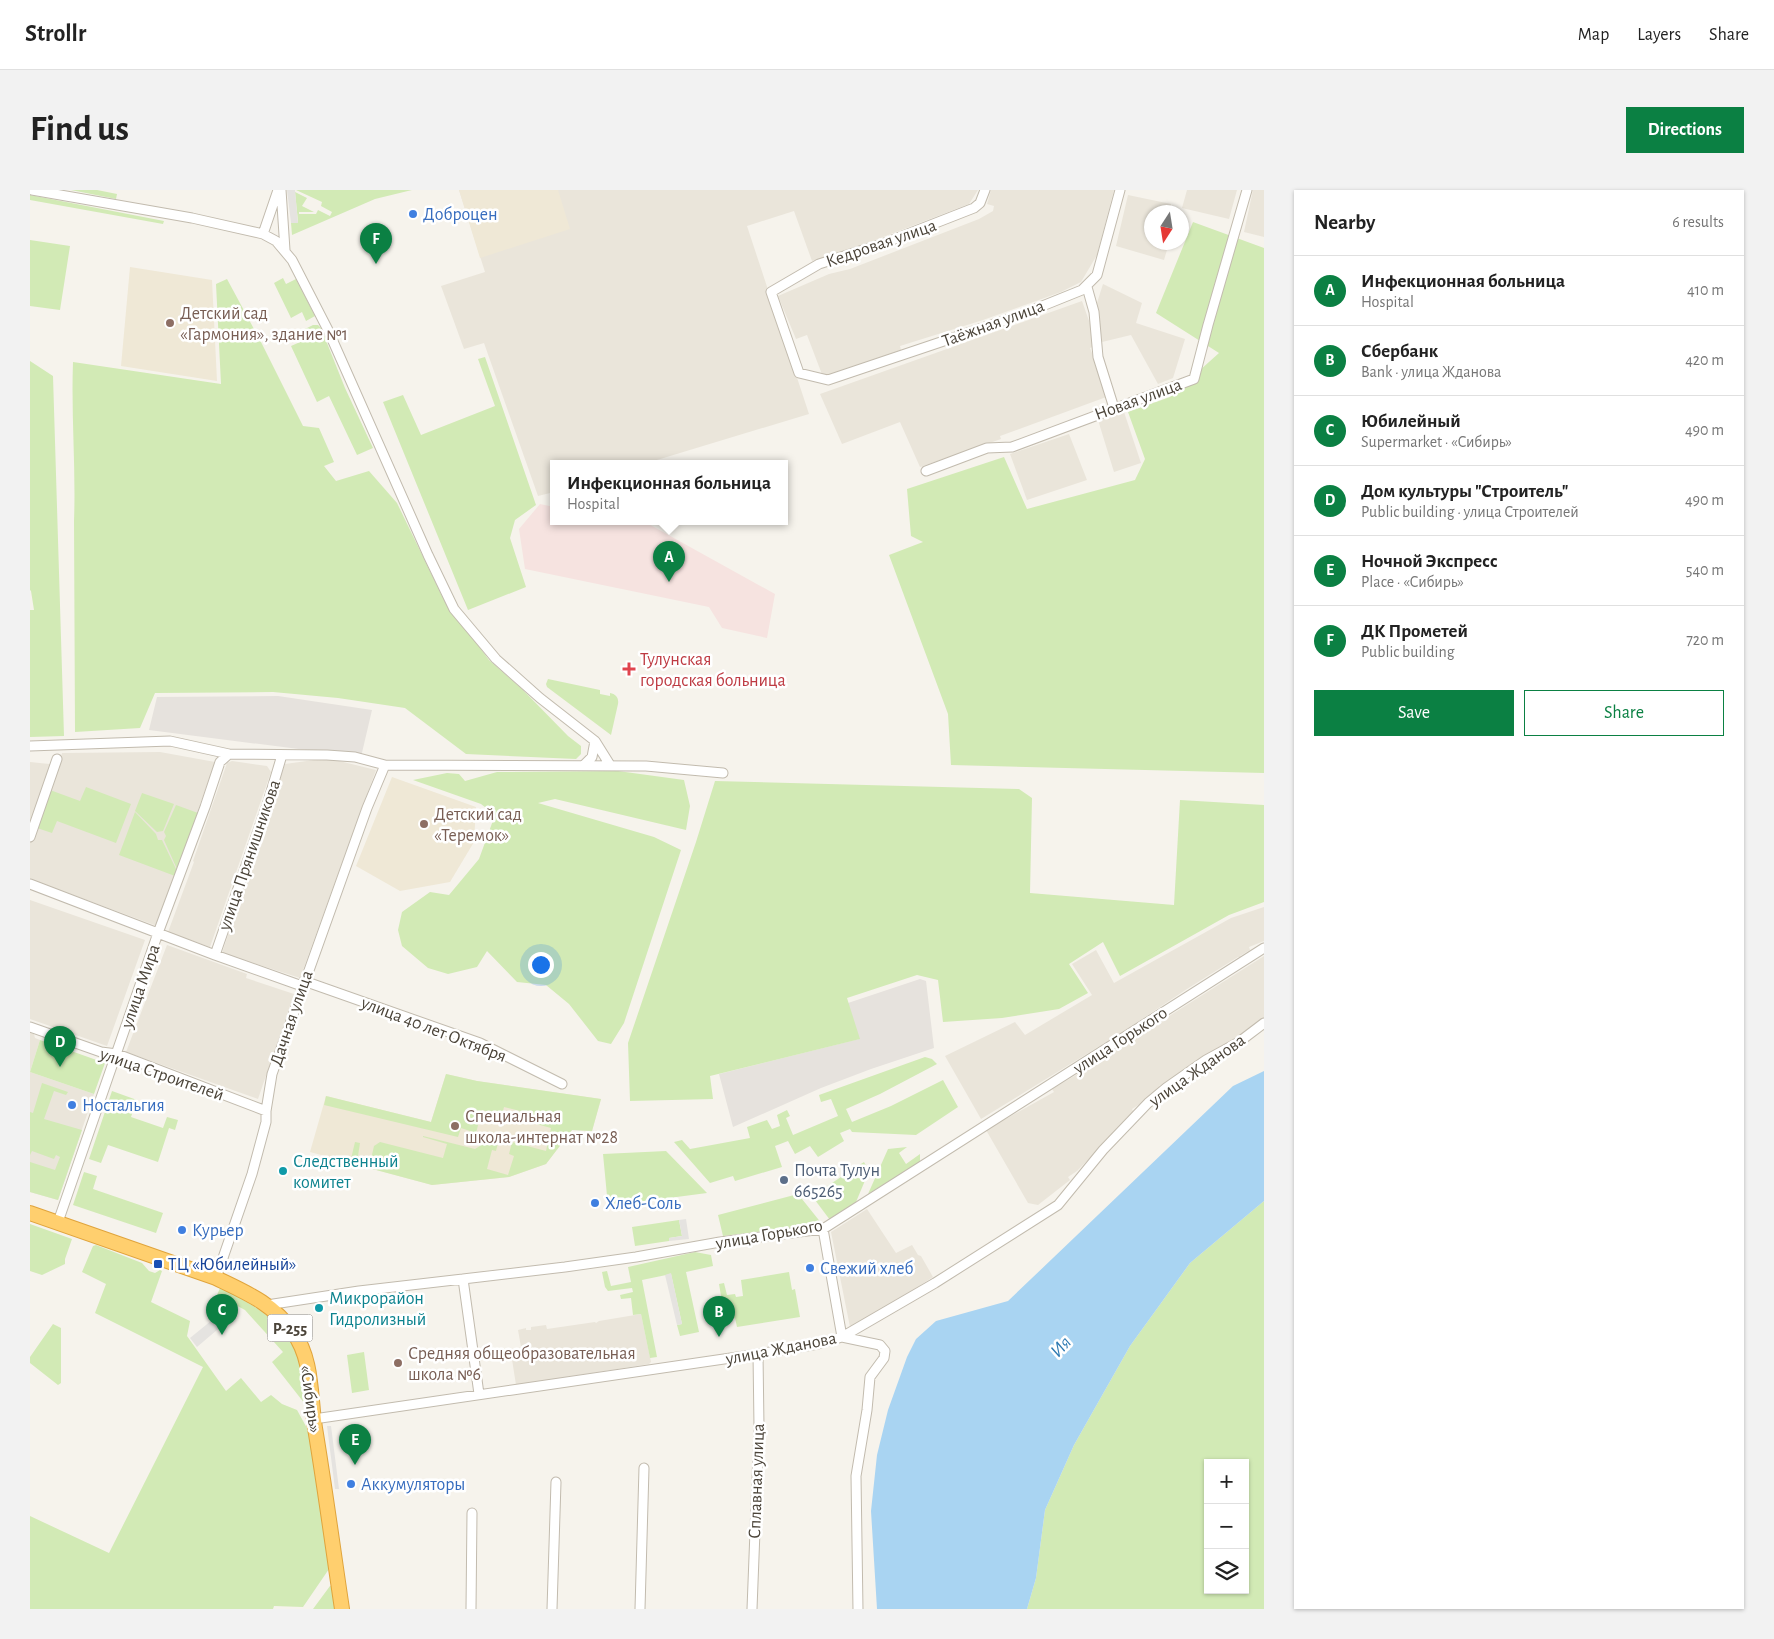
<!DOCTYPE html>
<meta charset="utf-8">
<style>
:root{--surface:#fff;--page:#f2f2f2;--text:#222;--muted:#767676;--line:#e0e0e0;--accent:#0b8043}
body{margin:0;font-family:"Alegreya Sans",sans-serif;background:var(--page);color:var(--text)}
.controls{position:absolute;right:15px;bottom:15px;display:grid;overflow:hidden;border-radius:0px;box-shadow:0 1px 4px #0004}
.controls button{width:45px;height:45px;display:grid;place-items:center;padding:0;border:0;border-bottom:1px solid var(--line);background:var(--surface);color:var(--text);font:25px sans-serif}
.compass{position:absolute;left:1114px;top:15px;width:45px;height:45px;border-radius:50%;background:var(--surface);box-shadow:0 1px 4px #0004;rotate:192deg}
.you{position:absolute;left:510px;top:774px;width:18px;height:18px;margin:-12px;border:4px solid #fff;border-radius:50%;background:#1a73e8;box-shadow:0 0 0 8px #1a73e833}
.badge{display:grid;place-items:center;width:32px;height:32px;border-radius:50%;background:var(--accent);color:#fff;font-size:16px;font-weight:700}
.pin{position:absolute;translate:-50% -41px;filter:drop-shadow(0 1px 2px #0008)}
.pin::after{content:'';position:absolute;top:26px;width:18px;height:15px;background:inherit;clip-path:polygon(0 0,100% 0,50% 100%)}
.popup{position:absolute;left:520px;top:270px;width:238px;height:65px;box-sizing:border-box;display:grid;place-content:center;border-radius:0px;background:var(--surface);filter:drop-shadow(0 1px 4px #0005);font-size:16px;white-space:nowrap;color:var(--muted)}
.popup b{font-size:19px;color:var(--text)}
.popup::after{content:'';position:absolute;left:50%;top:100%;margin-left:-10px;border:10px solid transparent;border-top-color:var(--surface)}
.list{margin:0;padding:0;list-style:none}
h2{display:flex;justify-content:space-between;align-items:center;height:65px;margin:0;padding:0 20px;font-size:21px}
h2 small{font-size:16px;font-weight:400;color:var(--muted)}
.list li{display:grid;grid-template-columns:32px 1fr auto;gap:15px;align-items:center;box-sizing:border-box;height:70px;padding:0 20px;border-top:1px solid var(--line)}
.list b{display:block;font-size:19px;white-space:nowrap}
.list p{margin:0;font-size:16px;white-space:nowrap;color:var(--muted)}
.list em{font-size:16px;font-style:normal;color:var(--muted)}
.actions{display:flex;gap:10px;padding:15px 20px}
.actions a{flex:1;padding:11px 0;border:1px solid var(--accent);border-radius:0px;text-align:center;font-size:18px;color:var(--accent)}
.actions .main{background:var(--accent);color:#fff}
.icon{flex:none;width:28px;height:28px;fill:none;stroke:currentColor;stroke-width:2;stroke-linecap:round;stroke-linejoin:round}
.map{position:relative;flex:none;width:1234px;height:1419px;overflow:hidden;border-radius:0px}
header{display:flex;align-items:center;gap:30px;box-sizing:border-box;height:70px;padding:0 25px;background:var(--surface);border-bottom:1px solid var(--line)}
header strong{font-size:24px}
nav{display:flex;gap:28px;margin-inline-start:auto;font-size:18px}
.intro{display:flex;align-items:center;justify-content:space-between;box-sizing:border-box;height:120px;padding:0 30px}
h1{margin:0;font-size:35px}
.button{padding:12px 22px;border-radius:0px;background:var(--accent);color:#fff;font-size:18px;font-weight:700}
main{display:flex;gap:30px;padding:0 30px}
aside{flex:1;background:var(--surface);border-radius:0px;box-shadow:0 1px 4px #0004}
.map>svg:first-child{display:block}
.residential{fill:#eae5da}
.industrial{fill:#e6e2dd}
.education{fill:#efe8d6}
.medical{fill:#f6e3e0}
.green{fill:#d2eab5;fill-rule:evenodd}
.parking{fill:#e5e3e0}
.water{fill:#a9d4f2}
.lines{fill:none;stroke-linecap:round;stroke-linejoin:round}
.minor-casing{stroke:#c2bbae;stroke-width:11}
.highway-casing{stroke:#e0a43c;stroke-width:16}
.minor{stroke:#fff;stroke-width:9}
.highway{stroke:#ffcf6e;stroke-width:14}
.shop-dot{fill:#3f7fe0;stroke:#fff;stroke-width:2}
.education-dot{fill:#8d6e63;stroke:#fff;stroke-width:2}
.health-dot{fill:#e0444e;stroke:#fff;stroke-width:2}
.culture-dot{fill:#0f9aa8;stroke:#fff;stroke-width:2}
.service-dot{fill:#5c6f8a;stroke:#fff;stroke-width:2}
.transit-dot{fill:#1a4fb4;stroke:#fff;stroke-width:2}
.labels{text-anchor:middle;stroke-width:5;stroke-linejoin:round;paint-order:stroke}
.shield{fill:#fff;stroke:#817c74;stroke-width:1}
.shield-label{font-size:16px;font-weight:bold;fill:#4b4439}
.shop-label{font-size:18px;fill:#366cbe;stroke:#fff;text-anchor:start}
.street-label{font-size:18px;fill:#4b4439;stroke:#fff}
.education-label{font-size:18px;fill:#785e54;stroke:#fff;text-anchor:start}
.health-label{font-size:18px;fill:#be3a42;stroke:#fff;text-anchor:start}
.culture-label{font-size:18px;fill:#0d838f;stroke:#fff;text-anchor:start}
.service-label{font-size:18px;fill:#4e5e75;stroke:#fff;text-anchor:start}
.transit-label{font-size:18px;fill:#164399;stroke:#fff;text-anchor:start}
.water-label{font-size:19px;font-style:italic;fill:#2e7ab2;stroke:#fff}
</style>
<header>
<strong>Strollr</strong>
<nav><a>Map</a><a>Layers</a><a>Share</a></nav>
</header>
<div class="intro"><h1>Find us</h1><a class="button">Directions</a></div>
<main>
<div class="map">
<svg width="1234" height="1419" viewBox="0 0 1234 1419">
<rect width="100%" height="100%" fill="#f6f3ec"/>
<path class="residential" d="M429 0H948L939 14 835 54 782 71 764 21 717 36 779 224 617 273H524V302L508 306 454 153 434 159 411 96 455 82Z
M961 0H1084L1067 65 1051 92 1031 102 953 130 870 156 871 160 793 187 777 145 766 149 748 106 799 84 820 79 949 29 963 21 964 16 957 14Z
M1157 0H1207L1199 29 1152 18Z
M1223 0H1234V47L1214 42Z
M1098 5 1141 14 1140 22H1122V52L1139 53 1134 70 1086 56Z
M1073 94 1112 113 1106 133 1155 149 1143 188 1128 194 1101 145 1072 152 1067 113Z
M1052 111 1064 145 1065 156 1060 158 1079 206 970 246 971 249 890 277 870 232 812 254 790 204Z
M1094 222 1111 273 1084 282 1068 230Z
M1039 244 1057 290 997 310 980 264Z
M130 562 185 572 127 736 0 689V572L29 575 32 563Z
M301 569 346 580 270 788 192 763 255 574 284 570Z
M202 571 237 576 241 582 180 757 138 742 164 672 163 671 197 573Z
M0 710 115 750 77 856 0 829Z
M1234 717V751L1219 757 1220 760 1210 766 1211 767H1208L1157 799 1094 841 951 929 915 866 985 832 995 845 1062 805 1042 774 1066 760 1084 793 1201 728Z
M137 755 217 784 216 788 264 804 228 909 96 862Z
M1234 766V830L1206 849 1129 896 1130 898 1118 909 1102 919 1104 923 1047 981 1038 987 1040 990 1008 1015 998 1013 956 940 1024 902 1022 899 1046 885Z
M0 842 4 844 5 848 10 850 0 882Z
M0 882 64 904 28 1010 0 1002Z
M837 1019 866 1063 882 1055 888 1065 891 1066 903 1087 832 1133 820 1137 801 1042Z
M611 1124 621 1172 619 1174 486 1195 481 1163 489 1162V1158L491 1157 488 1140 496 1138V1140H501V1137L516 1135 517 1139 565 1132 566 1133 569 1131Z"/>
<path class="industrial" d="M248 506 342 520 331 567 119 540 127 507Z
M890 789 896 791 904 858 841 879 791 898 703 937 689 884 829 849 818 813Z"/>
<path class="education" d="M429 0H528L540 39 450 68Z
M100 77 182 90 187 191 91 176Z
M362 587 446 617 444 652 420 692 370 701 326 676Z
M416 884 447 891 571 909 562 941 542 940 516 974 479 987 402 995 280 962 296 906 401 932Z"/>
<path class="medical" d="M510 314 524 317V331H606L615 332 745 404 737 448 692 438 679 417 495 379 489 339Z"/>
<path class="green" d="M41 0H67L87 4 86 9Z
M266 0H382L345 9 262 45 261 33 268 32 265 2 277 8 272 16 284 22H269V24H286L288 20 300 26 302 22 291 16 292 12Z
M0 5 134 31 133 34 0 10Z
M1163 32 1234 58V583L921 575 918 524 859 365 893 352 881 346 877 299 974 267 997 319 1105 290 1115 269 1098 222 1140 207 1189 163 1126 123Z
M0 50 40 56 30 120 0 116Z
M253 88 256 94 266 89 285 126 276 131 272 122 261 128 244 93Z
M197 89 232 154 273 236 289 238 304 272 294 276 306 291 339 281 367 313 412 406 459 470 492 499 538 546 551 556V564L546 569 436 564 375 518 308 508 243 502 125 503 110 538 45 542 44 331C46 278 41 225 43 172L191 194 186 94Z
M283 135H288L291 138 315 198 343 258 327 265 299 206 287 212 261 156 277 149 273 140Z
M455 167 506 315 485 330 480 348 496 397 438 420 353 212 373 205 391 245 465 216 448 169Z
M0 171 23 186 34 546 0 547V420H4L1 401 0 400Z
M518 489 570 500V504L580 506V503C586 504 589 508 588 514L581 545 517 497 516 494Z
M588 581 654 590 660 616 656 640 525 609 508 613 624 647 651 660 594 833 581 854 568 851 539 814 516 795 487 792 457 761 447 777 418 784 398 778 372 756 368 740 372 722 400 702 419 705 449 669 465 625 451 614 383 590 417 583 429 584 435 591 467 582Z
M685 591 989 599 1002 608 1000 703 1144 715 1150 610 1234 615V712L1199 725 1090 786 1073 752 1039 774 1058 803 1029 819 972 828 913 832 908 790 887 785 817 808 830 849 680 886 683 909 600 911 598 853 666 652Z
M56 597 101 614 86 653 27 631 22 643 7 638 20 600 50 611Z
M112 603 144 614 133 641 127 642 105 621Z
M146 615 168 623 147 679 134 650 136 646 134 642Z
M105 622 126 644 128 650H132L147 681 145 686 89 665Z
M10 850 75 873 64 904 0 882Z
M895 867 902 869 907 874 850 904 816 919 822 932 861 916 913 890 928 917 886 945 822 942 820 939 810 943 814 951 788 967 780 956 765 964 758 951 745 956 752 977 705 991 703 986 680 993 644 952 652 950 660 959 720 948 717 937 737 930 742 939 750 936 747 925 757 920 760 926 756 928 763 945 808 926 801 909 791 912 789 905Z
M416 884 447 891 571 909 562 941 542 940 516 974 479 987 402 995 320 973 325 952 330 953 328 966 341 969 344 956 350 952 413 968 417 954 393 947V946L445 959 450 956 454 945 469 949 466 961 462 960 457 979 478 985 484 966 479 964 482 952 516 961 521 938 488 929 490 921 474 917 472 925 452 920 446 943 431 938 428 947 294 915 296 906 401 932Z
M12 893 38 902 36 905 24 901 14 929 52 940 28 1010 0 1002V972L25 980 30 967 26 965 24 969 2 961 0 965V922L3 923Z
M82 901 107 910 101 927 133 938 137 927 148 930 145 940 139 938 128 972 78 955 71 973 59 969Z
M877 957 869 963 876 974 890 964V972L838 1004 858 959Z
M636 961 677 1003 578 1016 573 964Z
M834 972 839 981 826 1012 800 1030 782 1006Z
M54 982 67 986 63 999 133 1023 126 1043 43 1015Z
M768 1004 792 1034 693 1046 688 1025Z
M1234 1011V1419H997L1006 1388 1015 1320 1044 1255 1100 1156 1160 1073ZM1178 1273H1215V1400H1178Z
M649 1030 652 1046 639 1048V1051L605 1056 602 1037Z
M0 1034 42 1049 35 1069V1074L12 1085 0 1081Z
M66 1055 112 1073 119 1081 125 1083 130 1080 132 1081 121 1112 160 1131 157 1146 196 1201 211 1188 231 1212 241 1205 252 1214 267 1220 278 1240 291 1315 299 1379 273 1417 244 1416 243 1419H0V1326L79 1363 173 1177 65 1123 76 1094 52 1082 63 1056Z
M665 1062 681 1065 683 1076 656 1082 669 1142 650 1146 647 1135 652 1134 641 1084 612 1090 627 1167 620 1168 611 1124 603 1125 601 1108 591 1109 590 1105 603 1102 602 1098 578 1101 575 1097 572 1082 577 1081 581 1096 601 1092 598 1077Z
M759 1082 762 1100 765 1099 770 1127 707 1137 705 1128 695 1130 689 1094 694 1093 697 1105 705 1104 706 1107 713 1106 711 1090Z
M190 1098C218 1111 261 1135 269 1168 272 1183 273 1199 275 1214L242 1172 253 1162 215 1120 187 1105Z
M23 1134 31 1138V1193L28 1195 0 1173V1167Z
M334 1162 339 1200 322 1203 317 1165Z
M300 1396H304L306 1419H283Z"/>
<path class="parking" d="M257 0H265L268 33H261Z
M656 1029 659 1049 639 1051V1048L652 1046 649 1030Z
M641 1083 652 1134 647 1135 635 1085Z
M187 1126 194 1134 167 1157 160 1148Z
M297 1236H301L309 1299H305Z"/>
<path class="water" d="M1234 881V1011L1160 1073 1100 1156 1044 1255 1015 1320 1006 1388 997 1419H847L841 1321 847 1265 858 1220 877 1167 886 1149 906 1131 978 1111 1203 896Z"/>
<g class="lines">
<defs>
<path id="minor" d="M2 0 162 28 233 44 246 51 262 70 298 140 398 365 424 419 466 469 510 508 565 551 580 575
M251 0 255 60
M955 0 950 13 944 18 852 54 789 74 741 102 769 183 798 190 985 127 1052 100 1067 85 1090 0
M233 44 248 0
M1057 97 1064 122 1068 167 1084 218
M896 281 957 258 982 257 1164 189 1178 135 1217 0
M0 556 140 551 199 564 297 565 325 567 355 575 616 576 693 583
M554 575 562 567 565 551
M0 647 27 569
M0 694 185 765 272 796
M185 765 238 612 252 565
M274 791 450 853 532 894
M0 837 71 862 87 864 236 921
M28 1032 128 743 175 617 190 572 199 564
M793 1039 812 1147 850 1155 855 1161 854 1168 840 1187 837 1220 826 1286 828 1419
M186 1088 222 984 236 932V921L242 884 337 618 355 575
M237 1115 329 1101 433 1089
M449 1204 433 1089 535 1077 606 1067 690 1052 793 1039 1234 758
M284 1229 728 1164 788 1154 812 1147 905 1093 1028 1015 1073 960 1118 913 1136 898 1176 870 1209 852 1234 833
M441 1419 442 1323
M522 1419 526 1292
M610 1419 614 1278
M722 1419 729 1237 728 1164"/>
<path id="highway" d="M0 1023 186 1088C217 1103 242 1113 263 1142 283 1169 280 1206 285 1238 295 1298 303 1359 312 1419"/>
</defs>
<use href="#minor" class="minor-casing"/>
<use href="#highway" class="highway-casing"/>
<use href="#minor" class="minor"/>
<use href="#highway" class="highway"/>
</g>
<g class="shop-dot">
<circle cx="383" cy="24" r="5"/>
<circle cx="42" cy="915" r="5"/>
<circle cx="565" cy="1013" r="5"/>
<circle cx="152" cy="1040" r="5"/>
<circle cx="780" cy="1078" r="5"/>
<circle cx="321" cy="1294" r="5"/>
</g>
<g class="education-dot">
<circle cx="140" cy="133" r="5"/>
<circle cx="394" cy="634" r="5"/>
<circle cx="425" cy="936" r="5"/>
<circle cx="368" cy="1173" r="5"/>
</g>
<path class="health-dot" d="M596.5 471.5h5v5h5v5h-5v5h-5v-5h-5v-5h5z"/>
<g class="culture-dot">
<circle cx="253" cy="981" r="5"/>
<circle cx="289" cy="1118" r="5"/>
</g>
<circle class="service-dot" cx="754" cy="990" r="5"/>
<rect class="transit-dot" x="123" y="1069" width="10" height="10" rx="2.5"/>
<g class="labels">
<rect class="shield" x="237.5" y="1124.5" width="45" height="27" rx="4"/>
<g class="shield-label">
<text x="260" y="1144">Р-255</text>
</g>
<g class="shop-label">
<text x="393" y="30">Доброцен</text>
<text x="52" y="921">Ностальгия</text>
<text x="575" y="1019">Хлеб-Соль</text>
<text x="162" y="1046">Курьер</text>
<text x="790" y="1084">Свежий хлеб</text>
<text x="331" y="1300">Аккумуляторы</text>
</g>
<g class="street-label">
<text transform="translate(851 53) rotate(-19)" y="6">Кедровая улица</text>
<text transform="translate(963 133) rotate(-20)" y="6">Таёжная улица</text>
<text transform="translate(1108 209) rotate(-20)" y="6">Новая улица</text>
<text transform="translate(219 665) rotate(-71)" y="6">улица Прянишникова</text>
<text transform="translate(110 796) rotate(-71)" y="6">улица Мира</text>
<text transform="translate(261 828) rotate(-71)" y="6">Дачная улица</text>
<text transform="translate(404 839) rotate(21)" y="6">улица 40 лет Октября</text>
<text transform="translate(1090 850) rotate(-33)" y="6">улица Горького</text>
<text transform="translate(1167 880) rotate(-35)" y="6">улица Жданова</text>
<text transform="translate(132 884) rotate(19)" y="6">улица Строителей</text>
<text transform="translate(739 1044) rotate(-10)" y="6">улица Горького</text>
<text transform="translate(751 1158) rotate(-11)" y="6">улица Жданова</text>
<text transform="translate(281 1209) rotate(82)" y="6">«Сибирь»</text>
<text transform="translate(726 1291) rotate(-88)" y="6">Сплавная улица</text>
</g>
<g class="education-label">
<text x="150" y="129">Детский сад<tspan x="150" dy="21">«Гармония», здание №1</tspan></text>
<text x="404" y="630">Детский сад<tspan x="404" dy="21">«Теремок»</tspan></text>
<text x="435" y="932">Специальная<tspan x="435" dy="21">школа-интернат №28</tspan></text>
<text x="378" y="1169">Средняя общеобразовательная<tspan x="378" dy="21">школа №6</tspan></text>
</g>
<g class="health-label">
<text x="610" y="475">Тулунская<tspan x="610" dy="21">городская больница</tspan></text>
</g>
<g class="culture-label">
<text x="263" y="977">Следственный<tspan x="263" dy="21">комитет</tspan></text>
<text x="299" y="1114">Микрорайон<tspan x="299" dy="21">Гидролизный</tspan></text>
</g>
<g class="service-label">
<text x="764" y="986">Почта Тулун<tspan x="764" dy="21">665265</tspan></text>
</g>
<g class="transit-label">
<text x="138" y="1080">ТЦ «Юбилейный»</text>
</g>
<g class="water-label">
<text transform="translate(1030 1156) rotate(-48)" y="7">Ия</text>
</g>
</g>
</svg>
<div class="controls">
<button>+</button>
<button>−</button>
<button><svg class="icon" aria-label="layers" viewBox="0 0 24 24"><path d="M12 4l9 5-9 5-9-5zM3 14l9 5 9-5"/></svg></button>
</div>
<svg class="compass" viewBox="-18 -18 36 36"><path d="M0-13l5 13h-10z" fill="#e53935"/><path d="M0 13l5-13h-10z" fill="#767676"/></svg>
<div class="you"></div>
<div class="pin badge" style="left:639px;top:392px">A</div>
<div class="popup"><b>Инфекционная больница</b>Hospital</div>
<div class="pin badge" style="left:689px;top:1147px">B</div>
<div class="pin badge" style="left:192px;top:1145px">C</div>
<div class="pin badge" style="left:30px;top:877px">D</div>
<div class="pin badge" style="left:325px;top:1275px">E</div>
<div class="pin badge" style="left:346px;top:74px">F</div>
</div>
<aside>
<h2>Nearby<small>6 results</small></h2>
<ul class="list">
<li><span class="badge">A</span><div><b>Инфекционная больница</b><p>Hospital</p></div><em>410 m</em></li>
<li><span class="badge">B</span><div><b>Сбербанк</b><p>Bank · улица Жданова</p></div><em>420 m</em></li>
<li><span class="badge">C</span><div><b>Юбилейный</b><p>Supermarket · «Сибирь»</p></div><em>490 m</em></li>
<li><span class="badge">D</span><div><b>Дом культуры &quot;Строитель&quot;</b><p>Public building · улица Строителей</p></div><em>490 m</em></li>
<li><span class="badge">E</span><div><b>Ночной Экспресс</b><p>Place · «Сибирь»</p></div><em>540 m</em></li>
<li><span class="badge">F</span><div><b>ДК Прометей</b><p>Public building</p></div><em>720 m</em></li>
</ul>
<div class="actions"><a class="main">Save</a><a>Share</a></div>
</aside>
</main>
